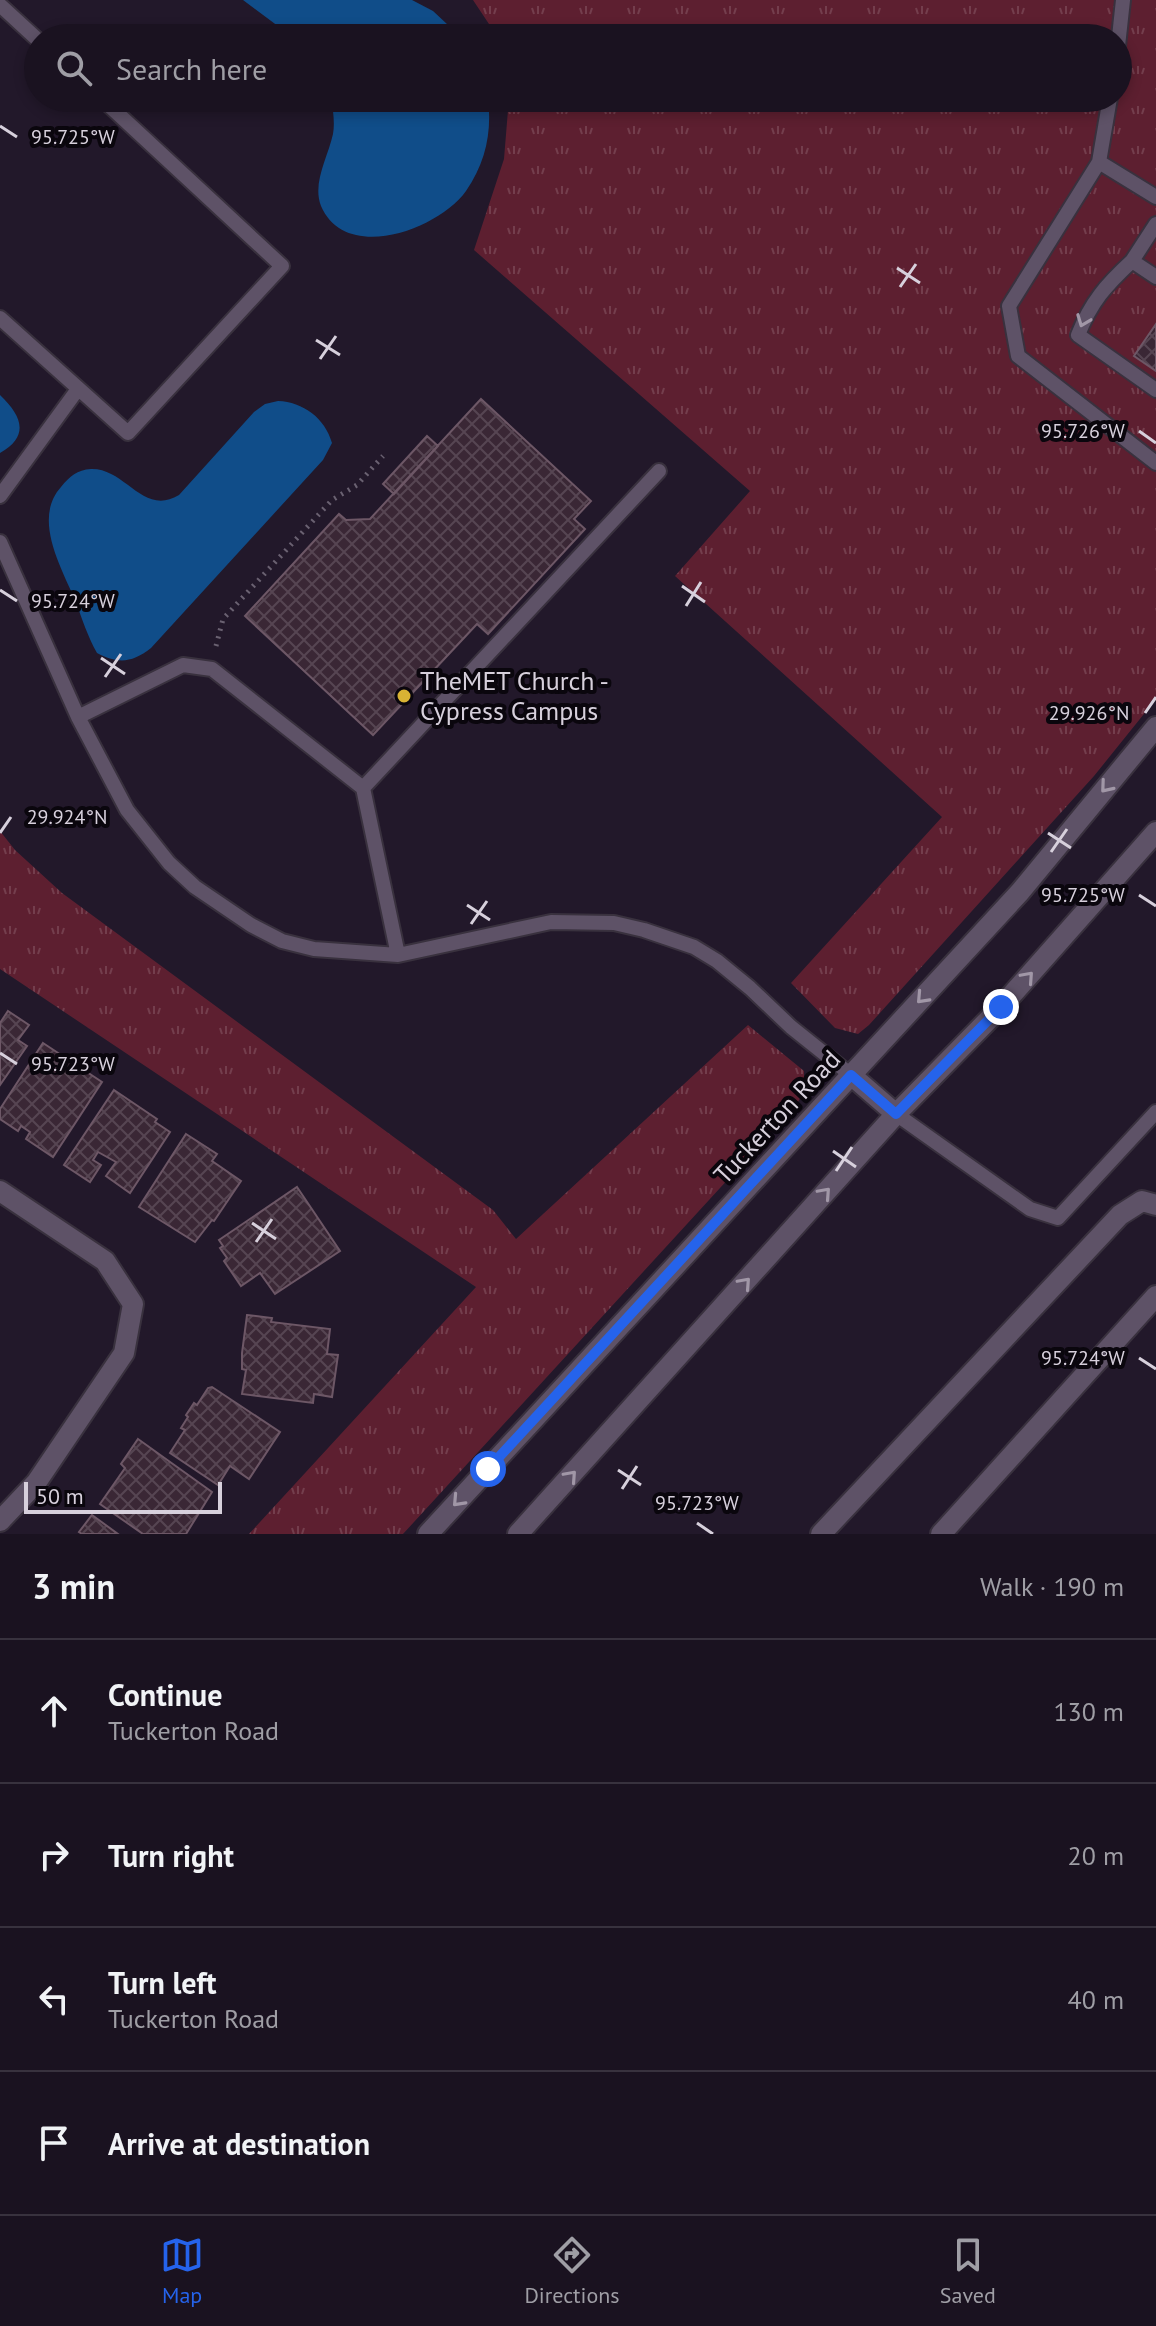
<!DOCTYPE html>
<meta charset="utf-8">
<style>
:root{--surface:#1a1220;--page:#231b29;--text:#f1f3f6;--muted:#9f9ea5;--line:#38323e;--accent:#2563eb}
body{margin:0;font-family:"PT Sans",sans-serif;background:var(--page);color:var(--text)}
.scale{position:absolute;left:24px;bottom:20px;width:198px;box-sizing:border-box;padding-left:8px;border:4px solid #d7d0dc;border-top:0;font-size:22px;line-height:28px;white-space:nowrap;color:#d7d0dc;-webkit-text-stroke:6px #0a060d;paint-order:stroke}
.stop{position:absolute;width:24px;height:24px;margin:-18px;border:6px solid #2563eb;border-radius:50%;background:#fff}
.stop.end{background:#2563eb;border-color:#fff;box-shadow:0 2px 8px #0008}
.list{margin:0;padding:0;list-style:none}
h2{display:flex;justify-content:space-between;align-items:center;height:104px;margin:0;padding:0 32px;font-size:34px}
h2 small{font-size:26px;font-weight:400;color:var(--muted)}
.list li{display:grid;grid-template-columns:52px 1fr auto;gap:24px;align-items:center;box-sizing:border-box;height:144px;padding:0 32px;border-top:2px solid var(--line)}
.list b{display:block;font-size:30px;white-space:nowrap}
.list p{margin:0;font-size:26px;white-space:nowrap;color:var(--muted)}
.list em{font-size:26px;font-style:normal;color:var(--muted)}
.icon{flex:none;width:44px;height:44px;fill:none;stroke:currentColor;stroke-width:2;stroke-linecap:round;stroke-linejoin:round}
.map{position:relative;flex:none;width:1156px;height:1534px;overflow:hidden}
.search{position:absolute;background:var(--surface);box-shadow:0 4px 12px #0003;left:24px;right:24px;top:24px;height:88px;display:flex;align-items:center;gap:20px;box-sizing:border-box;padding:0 28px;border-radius:44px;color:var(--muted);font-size:30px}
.sheet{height:680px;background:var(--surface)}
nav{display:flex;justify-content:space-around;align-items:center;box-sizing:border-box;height:112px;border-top:2px solid var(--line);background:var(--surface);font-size:22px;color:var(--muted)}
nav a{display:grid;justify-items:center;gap:4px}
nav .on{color:var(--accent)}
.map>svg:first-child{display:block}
.grass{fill:url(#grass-tufts)}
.water{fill:#104d89}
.building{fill:url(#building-cross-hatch);stroke:#6d5766;stroke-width:2}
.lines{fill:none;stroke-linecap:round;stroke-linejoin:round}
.service-casing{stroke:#39313e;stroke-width:18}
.minor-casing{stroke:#39313e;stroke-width:24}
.secondary-casing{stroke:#39313e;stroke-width:24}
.path{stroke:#6a6171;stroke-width:5;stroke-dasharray:2 6;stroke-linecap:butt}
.service{stroke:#5e5267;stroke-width:14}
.minor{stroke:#5e5267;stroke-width:20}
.secondary{stroke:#5e5267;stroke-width:20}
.oneway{stroke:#a197a7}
.route{stroke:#2563eb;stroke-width:10}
.ticks{fill:none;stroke:#d7d0dc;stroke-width:3}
.poi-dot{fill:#d9b334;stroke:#0a060d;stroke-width:3}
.labels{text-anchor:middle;stroke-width:8;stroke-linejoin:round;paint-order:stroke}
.poi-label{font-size:26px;fill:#d7d0dc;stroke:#0a060d;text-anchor:start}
.street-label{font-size:26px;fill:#d7d0dc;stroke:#0a060d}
.ticks-label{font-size:20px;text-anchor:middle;fill:#d7d0dc;stroke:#0a060d;stroke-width:8;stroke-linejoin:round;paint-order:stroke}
</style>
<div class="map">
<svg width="1156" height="1534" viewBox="0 0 1156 1534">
<defs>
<pattern id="grass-tufts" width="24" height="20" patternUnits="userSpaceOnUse" patternTransform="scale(2)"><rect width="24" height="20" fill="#5d1f30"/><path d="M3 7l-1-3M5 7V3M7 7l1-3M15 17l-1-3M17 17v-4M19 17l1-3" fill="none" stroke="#743e4d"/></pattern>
<pattern id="building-cross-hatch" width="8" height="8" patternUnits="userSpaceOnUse" patternTransform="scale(2)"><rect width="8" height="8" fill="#3a2735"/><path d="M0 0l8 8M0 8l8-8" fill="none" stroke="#564552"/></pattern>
</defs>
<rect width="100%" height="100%" fill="#22182a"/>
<path class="grass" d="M473 0H1156V699L1094 776 869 1025 858 1034 835 1028 791 983 942 817 675 576 750 491 474 250 504 159 509 98H1118V38H495L491 27Z
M0 831 15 850 62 893 493 1210 516 1239 748 1025 804 1071V1092L796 1105 403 1534H249L476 1287 0 969Z"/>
<path class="water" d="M243 0H412L433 11 462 38H294Z
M331 98H488C492 132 486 162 466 191 439 229 346 264 321 206 312 183 328 157 333 134 335 123 333 109 331 98Z
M0 395C22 416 30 436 0 453Z
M278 401C303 402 325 418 332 443L323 460 151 648C132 663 118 664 97 653 88 637 82 619 76 602 62 569 32 519 61 487 70 476 77 470 91 469 126 468 143 517 179 495L254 412 265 404Z"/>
<path class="building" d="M1156 324V371L1134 356Z
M481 399 591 501 574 519 585 529 488 634 477 624 373 735 245 616 339 514 346 520 370 519Z
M427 436 438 446 394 494 383 484Z
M8 1011 29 1025 18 1040 27 1046 0 1085V1023Z
M43 1043 102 1082 53 1157 26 1139 30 1132 21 1126 18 1131 0 1119V1109Z
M114 1090 157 1119 155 1122 170 1132 130 1193 106 1176 116 1162 98 1152 93 1160 101 1165 90 1182 64 1165Z
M186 1134 217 1154 212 1161 241 1181 214 1221 212 1220 195 1242 139 1207Z
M297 1187 340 1251 275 1294 260 1273 241 1286 224 1261 227 1258 220 1248 223 1246 219 1240Z
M247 1315 272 1318 271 1322 330 1329 327 1354 338 1355 332 1397 314 1394 313 1403 242 1394 246 1370 242 1369V1353Z
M212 1387 280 1432 249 1479 230 1466 218 1485 170 1453 185 1430 181 1428 188 1417 186 1415 194 1403 197 1405 208 1388Z
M138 1439 212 1492 186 1534H143L100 1504 125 1468 121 1464Z
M92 1515 118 1534H82L79 1532Z"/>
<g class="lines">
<defs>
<path id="service" d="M0 5 38 40
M1118 46 1123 0
M1110 98 1099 162 1009 306 1018 356 1156 463
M1099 162 1156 197
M1156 224 1132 261 1156 277
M1132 261C1106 285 1091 302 1078 335L1156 390
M0 318 128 433 282 266 101 98
M0 496 78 389
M0 542 78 717 127 810 169 863 195 887 251 925 282 941 314 949 398 955 551 922 614 923 644 930 694 947 717 961 750 988 791 1027 851 1075
M78 717 183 665 212 669 363 788
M398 955 363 788 659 471
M896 1114 1030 1209 1058 1218 1156 1112"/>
<path id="minor" d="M0 1191 105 1261 133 1304 124 1353 36 1483 0 1521
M821 1534 1120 1215 1142 1201 1156 1205
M941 1534 1156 1296"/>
<path id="secondary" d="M851 1075 896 1114
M428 1534 1020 892 1156 727
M518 1534 896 1114 1001 1007 1156 832"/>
</defs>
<use href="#service" class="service-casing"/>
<use href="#minor" class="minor-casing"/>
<use href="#secondary" class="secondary-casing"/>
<path class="path" d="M216 646 223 619 332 500 357 485 383 456"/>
<use href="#service" class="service"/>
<use href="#minor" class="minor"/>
<use href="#secondary" class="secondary"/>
</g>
<defs><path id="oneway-chevron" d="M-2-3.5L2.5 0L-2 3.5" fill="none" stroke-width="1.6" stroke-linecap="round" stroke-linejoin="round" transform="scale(2)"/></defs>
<g class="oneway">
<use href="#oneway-chevron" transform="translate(1083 321) rotate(111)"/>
<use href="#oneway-chevron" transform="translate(1106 787) rotate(130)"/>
<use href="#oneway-chevron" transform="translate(1028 977) rotate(-48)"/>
<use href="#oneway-chevron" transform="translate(922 998) rotate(133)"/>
<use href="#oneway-chevron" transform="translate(825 1193) rotate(-48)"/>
<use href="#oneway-chevron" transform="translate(745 1283) rotate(-48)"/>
<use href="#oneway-chevron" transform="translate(571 1476) rotate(-48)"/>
<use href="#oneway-chevron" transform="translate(458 1501) rotate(133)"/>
</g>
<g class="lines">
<path class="route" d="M488 1469 851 1075 896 1114 1001 1007"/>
</g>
<path class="ticks" d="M0 126 17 137M897 268 920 283M900 287 916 264M316 340 340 355M320 359 336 336M1139 431 1156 443M682 586 705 602M0 590 17 601M686 606 701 582M101 658 125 674M105 677 121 654M1145 713 1156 697M0 833 11 817M1048 833 1071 848M1051 852 1067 829M1139 895 1156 906M467 905 490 920M471 924 487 901M0 1053 17 1064M833 1151 856 1167M836 1171 852 1147M252 1223 276 1239M256 1242 272 1219M1139 1358 1156 1369M618 1470 641 1485M622 1489 637 1466M697 1523 713 1534"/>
<circle class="poi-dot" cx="404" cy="696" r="8"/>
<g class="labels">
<g class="poi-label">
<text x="420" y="690">TheMET Church -<tspan x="420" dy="30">Cypress Campus</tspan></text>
</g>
<g class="street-label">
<text transform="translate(777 1117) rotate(-47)" y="9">Tuckerton Road</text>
</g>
</g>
<g class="ticks-label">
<text x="73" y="144">95.725°W</text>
<text x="1083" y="438">95.726°W</text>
<text x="73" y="608">95.724°W</text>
<text x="1089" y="720">29.926°N</text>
<text x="67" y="824">29.924°N</text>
<text x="1083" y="902">95.725°W</text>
<text x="73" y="1071">95.723°W</text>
<text x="1083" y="1365">95.724°W</text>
<text x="697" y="1510">95.723°W</text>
</g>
</svg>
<div class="scale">50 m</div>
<div class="stop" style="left:488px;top:1469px"></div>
<div class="stop end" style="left:1001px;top:1007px"></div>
<div class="search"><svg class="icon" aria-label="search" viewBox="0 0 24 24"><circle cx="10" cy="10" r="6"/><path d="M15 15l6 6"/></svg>Search here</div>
</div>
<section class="sheet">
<h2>3 min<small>Walk · 190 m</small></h2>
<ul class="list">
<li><svg class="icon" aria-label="ahead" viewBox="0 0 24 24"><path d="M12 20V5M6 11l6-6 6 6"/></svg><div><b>Continue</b><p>Tuckerton Road</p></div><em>130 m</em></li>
<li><svg class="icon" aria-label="right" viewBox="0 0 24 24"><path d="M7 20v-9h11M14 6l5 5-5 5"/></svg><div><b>Turn right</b></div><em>20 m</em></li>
<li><svg class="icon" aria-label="left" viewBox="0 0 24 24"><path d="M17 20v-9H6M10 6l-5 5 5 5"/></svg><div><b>Turn left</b><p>Tuckerton Road</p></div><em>40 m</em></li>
<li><svg class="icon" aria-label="arrive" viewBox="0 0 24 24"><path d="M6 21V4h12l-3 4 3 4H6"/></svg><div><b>Arrive at destination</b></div></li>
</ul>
</section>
<nav>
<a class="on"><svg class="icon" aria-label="map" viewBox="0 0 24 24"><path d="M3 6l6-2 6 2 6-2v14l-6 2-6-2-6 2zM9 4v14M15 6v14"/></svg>Map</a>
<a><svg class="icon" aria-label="directions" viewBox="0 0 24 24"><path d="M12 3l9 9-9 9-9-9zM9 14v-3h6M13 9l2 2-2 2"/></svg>Directions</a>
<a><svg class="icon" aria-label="saved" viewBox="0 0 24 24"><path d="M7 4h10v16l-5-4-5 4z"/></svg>Saved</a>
</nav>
